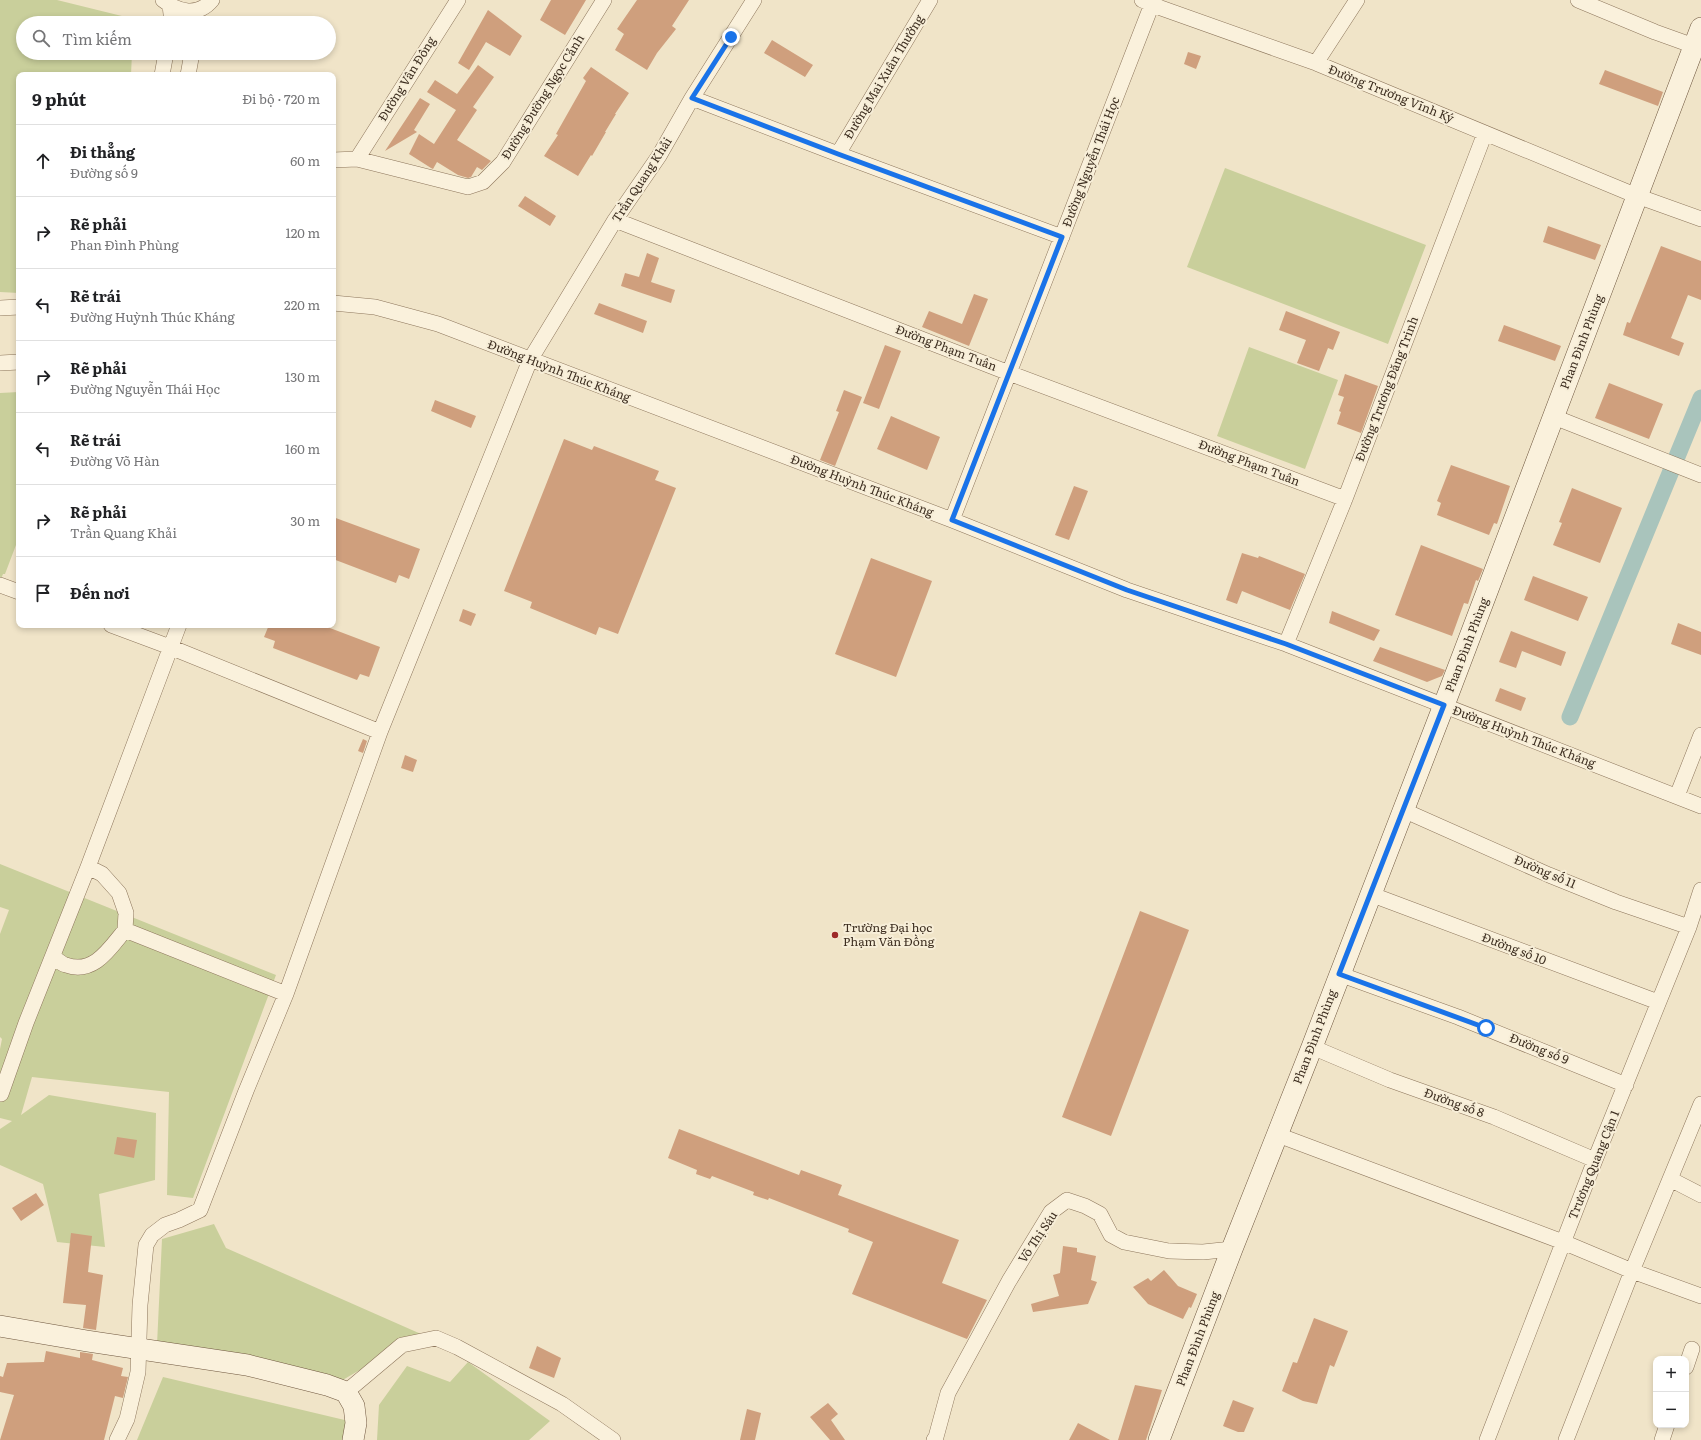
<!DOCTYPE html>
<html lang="vi">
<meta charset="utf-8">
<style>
:root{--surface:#fff;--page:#f6f6f6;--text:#202124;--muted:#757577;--line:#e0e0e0}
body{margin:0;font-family:Literata,serif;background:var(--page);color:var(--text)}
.controls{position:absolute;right:12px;bottom:12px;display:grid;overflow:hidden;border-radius:8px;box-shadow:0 2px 6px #0003}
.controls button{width:36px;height:36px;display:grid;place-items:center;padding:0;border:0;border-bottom:1px solid var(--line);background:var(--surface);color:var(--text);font:20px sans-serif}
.stop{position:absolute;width:12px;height:12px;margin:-9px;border:3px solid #1a73e8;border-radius:50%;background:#fff}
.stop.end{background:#1a73e8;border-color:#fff;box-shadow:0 1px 4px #0008}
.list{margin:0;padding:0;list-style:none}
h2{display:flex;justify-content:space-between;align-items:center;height:52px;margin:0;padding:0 16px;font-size:17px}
h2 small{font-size:13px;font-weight:400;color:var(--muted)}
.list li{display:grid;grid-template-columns:26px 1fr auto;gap:12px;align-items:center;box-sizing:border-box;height:72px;padding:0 16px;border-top:1px solid var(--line)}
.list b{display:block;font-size:15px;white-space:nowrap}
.list p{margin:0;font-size:13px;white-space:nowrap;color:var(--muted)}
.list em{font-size:13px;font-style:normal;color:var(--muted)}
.icon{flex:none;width:22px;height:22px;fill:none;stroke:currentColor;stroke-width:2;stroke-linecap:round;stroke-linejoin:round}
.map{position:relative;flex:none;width:1701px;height:1440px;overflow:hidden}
.search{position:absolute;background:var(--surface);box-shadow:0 2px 6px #0003;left:16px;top:16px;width:320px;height:44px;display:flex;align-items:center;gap:10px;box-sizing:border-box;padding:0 14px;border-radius:22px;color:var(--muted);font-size:15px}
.panel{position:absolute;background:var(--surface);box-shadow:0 2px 6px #0003;left:16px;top:72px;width:320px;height:556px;border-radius:8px}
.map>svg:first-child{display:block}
.green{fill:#c9cf9b}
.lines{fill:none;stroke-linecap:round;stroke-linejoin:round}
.canal{stroke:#a9c4bc;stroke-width:17}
.building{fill:#cf9f7d}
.street-casing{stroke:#8d765c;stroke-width:16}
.secondary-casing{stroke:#6f573f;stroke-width:22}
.street{stroke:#faf1dc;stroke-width:15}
.secondary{stroke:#faf1dc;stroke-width:21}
.route{stroke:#1a73e8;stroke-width:5}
.poi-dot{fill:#9e2a2b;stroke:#f7eed8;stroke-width:1.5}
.labels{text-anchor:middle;stroke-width:4;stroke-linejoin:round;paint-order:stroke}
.street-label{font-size:12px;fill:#3d2e20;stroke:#f7eed8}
.poi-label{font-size:12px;fill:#3d2e20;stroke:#f7eed8;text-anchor:start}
</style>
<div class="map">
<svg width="1701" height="1440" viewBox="0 0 1701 1440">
<rect width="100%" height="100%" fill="#f0e4c8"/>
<path class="green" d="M0 0H57L134 19V23H23V53H132L131 75H19V293L0 292Z
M1225 168 1426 245 1388 344 1187 267Z
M1249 347 1338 380 1305 469 1217 436Z
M19 392V537L5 574H3L0 581V393Z
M0 864 276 975 193 1198 167 1195 169 1092 32 1077 21 1115 49 1095 156 1113 155 1180 99 1194 105 1247 57 1242 43 1184 0 1165V1129L12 1121 0 1118V1049L2 1039 0 1037V934L9 910 0 907Z
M214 1224 226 1248 421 1334 341 1381 157 1345 162 1239Z
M468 1362 550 1421 529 1440H377L379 1405 407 1366 450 1382Z
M163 1377 353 1422 350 1440H137Z"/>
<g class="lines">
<path class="canal" d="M1570 717 1701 398"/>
</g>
<path class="building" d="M551 0H586L565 35 540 20Z
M637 0H689L672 26 676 29 657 53 647 70 615 50 624 34 617 29Z
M488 10 522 36 510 56 486 42 469 70 458 63Z
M772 40 813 65 805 77 764 53Z
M1188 52 1201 56 1196 69 1184 64Z
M478 65 494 77 473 107 477 110 457 140 491 161 482 170 477 167 471 177 468 178 458 175 437 162 433 169 431 168 409 154 419 134 434 144 456 110 427 92 435 80 457 94Z
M591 67 629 93 615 114H616L605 132H606L592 156 591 155 578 176 544 156 558 135 556 134 586 81 583 78Z
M1605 70 1663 92 1658 106 1599 84Z
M420 98 430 104 414 130 417 132 385 151Z
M525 196 556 216 550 226 518 206Z
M1548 226 1601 245 1595 260 1543 242Z
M1661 246 1701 261V300L1688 295 1671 338 1684 343 1679 356 1623 335 1627 322 1630 323Z
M647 253 659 258 651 282 675 290 671 303 621 286 625 273 639 277Z
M974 294 988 299 969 346 922 327 929 311 962 324Z
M599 303 647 321 643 333 594 314Z
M1286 311 1340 332 1333 350 1328 348 1319 371 1297 363 1306 340 1279 330Z
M1504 325 1561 346 1555 361 1498 341Z
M885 345 901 351 879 409 863 403Z
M1345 374 1378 386 1361 433 1337 424 1341 412 1339 411 1344 397 1338 395Z
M1609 383 1663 404 1649 439 1595 418Z
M844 390 862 397 835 466 820 460 839 412 836 411Z
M435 400 476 416 471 428 431 411Z
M891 416 940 437 927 470 877 449Z
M564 439 592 450 594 446 659 471 655 480 676 488 618 634 599 627 596 635 530 608 532 602 504 591Z
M1451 465 1510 486 1497 524 1494 523 1489 535 1437 515 1441 503 1437 501Z
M1074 486 1088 491 1069 540 1055 535Z
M1572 488 1622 508 1600 563 1553 545 1562 523 1559 522Z
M333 517 420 549 409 579 399 575 396 583 333 559Z
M1421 545 1483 569 1478 581 1476 580 1468 604 1464 603 1452 636 1395 615Z
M1242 553 1258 558 1259 556 1305 574 1290 610 1242 591 1237 604 1226 600Z
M871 558 932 581 896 677 835 654Z
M1533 576 1588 597 1578 621 1524 600Z
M463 609 476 614 471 626 459 621Z
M1332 611 1380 630 1374 641 1329 623Z
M1678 623 1701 632V655L1671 644Z
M269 625H322L380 647 369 677 360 674 357 680 273 648 275 641 264 637Z
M1511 631 1566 652 1561 666 1522 651 1516 668 1499 662Z
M1380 647 1445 670 1442 676 1427 682 1373 661Z
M1500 688 1526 698 1521 711 1495 701Z
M363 739 367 741 363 753 358 751Z
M405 755 417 760 413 772 401 768Z
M1140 911 1189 930 1111 1136 1062 1117Z
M679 1129 799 1175 801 1170 842 1185 838 1195 959 1240 942 1283 987 1300 967 1339 852 1294 873 1242 848 1232 849 1229 769 1198 768 1200 753 1195 754 1192 712 1176 710 1179 696 1174 697 1170 668 1158Z
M117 1137 137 1140 134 1158 114 1154Z
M36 1193 44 1205 21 1221 12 1208Z
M71 1233 92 1236 88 1272 103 1275 96 1330 83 1328 86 1305 63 1303Z
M1063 1246 1077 1248V1252L1096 1256 1091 1280 1097 1282 1088 1304 1033 1312 1031 1304 1059 1296 1053 1275 1060 1273Z
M1164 1270 1178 1286 1197 1294 1191 1308 1189 1307 1183 1319 1148 1304 1133 1287 1148 1278 1151 1281Z
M1314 1318 1348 1331 1334 1367 1330 1365 1317 1404 1303 1401 1282 1391 1293 1362 1297 1363Z
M537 1346 561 1358 554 1378 529 1368Z
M46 1351 80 1358V1352L93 1354 92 1360 123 1368 121 1376 128 1377 123 1398 115 1396 104 1440H0L14 1395 0 1392V1376L3 1377 7 1363 44 1362Z
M1135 1385 1162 1390 1146 1440H1118Z
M1233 1400 1254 1408 1244 1432H1238L1223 1426Z
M828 1403 838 1414 831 1420 845 1440H830L810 1417Z
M747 1409 761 1413 755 1440H740Z
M1078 1423 1110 1440H1069Z"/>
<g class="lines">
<defs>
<path id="street" d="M163 0C178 12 198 17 212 0
M1142 0 1161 8 1316 63 1637 196 1701 219
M1578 0 1655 32 1694 46
M170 5 172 23
M1316 63 1357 0
M162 75 166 53
M188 75 192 53
M692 98 838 154 1062 237
M838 154 930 0
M357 159 458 0
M333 160 357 159 468 187 483 182 503 162 604 0
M615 220 1009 373 1345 499
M333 303 375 307 438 324 952 520 1127 590 1286 644 1701 806
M0 308 19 307
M0 363 19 362
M1554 417 1701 475
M952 520 1152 4
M0 585 19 592
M111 625 170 647 380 732
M1286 644 1345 499 1485 133
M1677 796 1701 735
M1403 810 1549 875 1616 902 1689 927
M88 867 102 874 119 893 126 913 125 930
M1370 894 1658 1002
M53 957C57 959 61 964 66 965 94 975 110 948 125 930L286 994
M1339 974 1458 1017 1626 1085
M1312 1047 1390 1080 1494 1117 1595 1160
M1 1094 26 1023 88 867 179 625
M1278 1135 1563 1242 1632 1271 1701 1296
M1670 1179 1701 1195
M1686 1367 1692 1349
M346 1392 402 1345 436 1338 457 1347 562 1404 613 1440
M117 1440 127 1419 138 1372 140 1305 146 1245 152 1235 165 1225 179 1220 200 1210 246 1091 286 994 380 732 530 360 615 220 659 156 692 98 754 0
M934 1440 936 1437 948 1393 1009 1281 1051 1212 1067 1200 1085 1206 1100 1214 1111 1235 1124 1242 1169 1251 1203 1252 1232 1249
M1487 1440 1595 1160 1689 927 1701 890
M1566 1440 1632 1271 1701 1104
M1662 1440 1667 1425"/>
<path id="secondary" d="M0 1326 87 1341 247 1365 327 1385 346 1392 354 1406 356 1423 353 1440
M1159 1440 1232 1249 1312 1047 1444 705 1701 28"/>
</defs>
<use href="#street" class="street-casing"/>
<use href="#secondary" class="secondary-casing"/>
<use href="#street" class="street"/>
<use href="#secondary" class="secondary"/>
</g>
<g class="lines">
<path class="route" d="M731 37 692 98 838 154 1062 237 952 520 1127 590 1286 644 1444 705 1339 974 1486 1028"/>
</g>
<circle class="poi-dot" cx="835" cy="935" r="4"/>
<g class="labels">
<g class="street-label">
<text transform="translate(884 77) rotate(-59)" y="4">Đường Mai Xuân Thưởng</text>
<text transform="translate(407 79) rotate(-58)" y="4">Đường Vân Đông</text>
<text transform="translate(1391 94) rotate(22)" y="4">Đường Trương Vĩnh Ký</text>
<text transform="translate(543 97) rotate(-58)" y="4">Đường Đường Ngọc Cảnh</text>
<text transform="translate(1091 162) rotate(-69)" y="4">Đường Nguyễn Thái Học</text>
<text transform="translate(642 180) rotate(-57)" y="4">Trần Quang Khải</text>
<text transform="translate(1582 342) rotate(-69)" y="4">Phan Đình Phùng</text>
<text transform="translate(946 348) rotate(21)" y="4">Đường Phạm Tuân</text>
<text transform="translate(559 371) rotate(21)" y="4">Đường Huỳnh Thúc Kháng</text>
<text transform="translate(1387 389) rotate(-69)" y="4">Đường Trương Đăng Trinh</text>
<text transform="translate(1249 463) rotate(21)" y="4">Đường Phạm Tuân</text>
<text transform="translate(862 486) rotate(21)" y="4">Đường Huỳnh Thúc Kháng</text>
<text transform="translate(1467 645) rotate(-69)" y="4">Phan Đình Phùng</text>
<text transform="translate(1524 737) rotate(21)" y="4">Đường Huỳnh Thúc Kháng</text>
<text transform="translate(1545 872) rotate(23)" y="4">Đường số 11</text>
<text transform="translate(1514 949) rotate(21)" y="4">Đường số 10</text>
<text transform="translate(1315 1037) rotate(-69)" y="4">Phan Đình Phùng</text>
<text transform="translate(1539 1049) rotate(22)" y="4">Đường số 9</text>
<text transform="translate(1454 1103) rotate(20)" y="4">Đường số 8</text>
<text transform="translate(1594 1165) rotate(-68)" y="4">Trương Quang Cận 1</text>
<text transform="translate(1038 1237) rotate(-56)" y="4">Võ Thị Sáu</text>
<text transform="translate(1198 1339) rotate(-69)" y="4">Phan Đình Phùng</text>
</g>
<g class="poi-label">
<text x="843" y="932">Trường Đại học<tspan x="843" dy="14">Phạm Văn Đồng</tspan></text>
</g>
</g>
</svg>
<div class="controls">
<button>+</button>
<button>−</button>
</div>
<div class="stop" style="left:1486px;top:1028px"></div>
<div class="stop end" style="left:731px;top:37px"></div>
<div class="search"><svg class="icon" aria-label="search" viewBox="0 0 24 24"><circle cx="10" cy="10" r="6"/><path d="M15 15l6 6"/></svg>Tìm kiếm</div>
<section class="panel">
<h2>9 phút<small>Đi bộ · 720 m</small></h2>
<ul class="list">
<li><svg class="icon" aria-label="ahead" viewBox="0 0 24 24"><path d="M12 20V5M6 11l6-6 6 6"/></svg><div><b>Đi thẳng</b><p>Đường số 9</p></div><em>60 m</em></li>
<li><svg class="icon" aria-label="right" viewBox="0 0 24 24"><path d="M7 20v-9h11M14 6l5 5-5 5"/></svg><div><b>Rẽ phải</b><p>Phan Đình Phùng</p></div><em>120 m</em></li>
<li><svg class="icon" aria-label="left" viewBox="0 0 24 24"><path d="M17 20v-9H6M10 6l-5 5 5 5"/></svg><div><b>Rẽ trái</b><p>Đường Huỳnh Thúc Kháng</p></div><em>220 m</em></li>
<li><svg class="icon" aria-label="right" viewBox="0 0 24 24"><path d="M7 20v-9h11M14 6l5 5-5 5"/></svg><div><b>Rẽ phải</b><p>Đường Nguyễn Thái Học</p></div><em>130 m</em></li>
<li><svg class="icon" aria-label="left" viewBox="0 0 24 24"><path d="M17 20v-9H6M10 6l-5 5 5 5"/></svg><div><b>Rẽ trái</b><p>Đường Võ Hàn</p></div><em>160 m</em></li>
<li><svg class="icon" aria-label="right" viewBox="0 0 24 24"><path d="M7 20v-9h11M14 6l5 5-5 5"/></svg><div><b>Rẽ phải</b><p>Trần Quang Khải</p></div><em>30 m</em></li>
<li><svg class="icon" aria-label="arrive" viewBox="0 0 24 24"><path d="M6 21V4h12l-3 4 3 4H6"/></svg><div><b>Đến nơi</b></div></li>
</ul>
</section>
</div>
